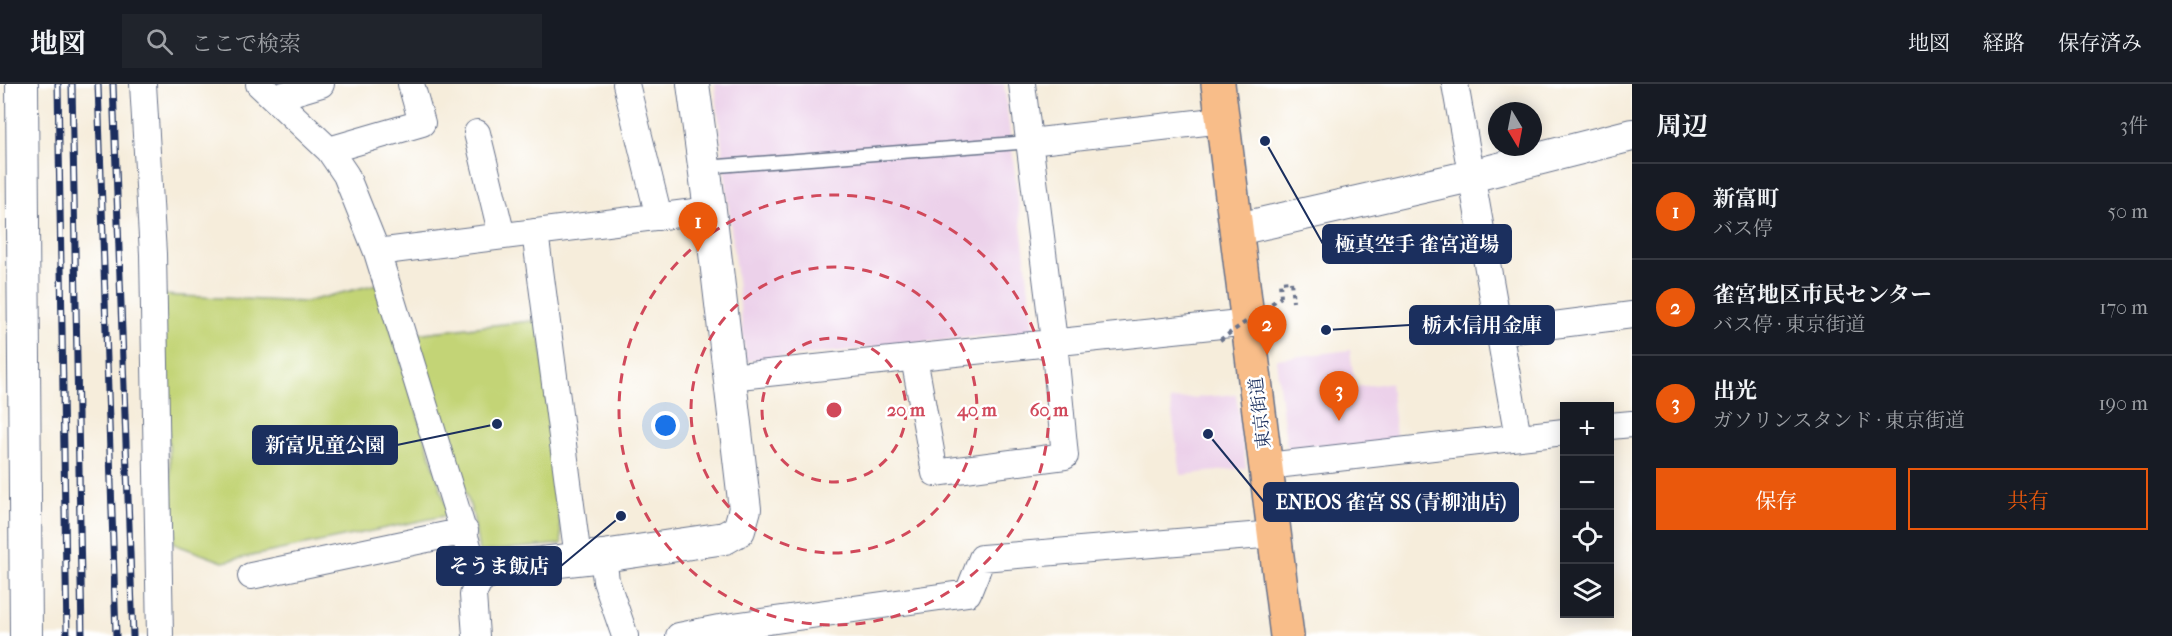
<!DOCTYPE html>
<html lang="ja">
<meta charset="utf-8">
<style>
:root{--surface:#171b24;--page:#20242c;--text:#f1f3f6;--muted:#9ea1a6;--line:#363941;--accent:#ea580c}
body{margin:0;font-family:"IM FELL French Canon","Noto Serif JP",serif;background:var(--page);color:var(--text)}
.controls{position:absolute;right:18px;bottom:18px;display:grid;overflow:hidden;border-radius:0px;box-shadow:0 3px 15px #0003}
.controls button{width:54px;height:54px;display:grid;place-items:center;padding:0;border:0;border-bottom:2px solid var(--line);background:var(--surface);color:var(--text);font:30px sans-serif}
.compass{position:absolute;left:1488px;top:18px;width:54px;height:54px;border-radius:50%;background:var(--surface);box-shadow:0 3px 15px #0003;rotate:170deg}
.you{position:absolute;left:666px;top:342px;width:21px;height:21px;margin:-15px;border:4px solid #fff;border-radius:50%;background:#1a73e8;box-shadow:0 0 0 9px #1a73e833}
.badge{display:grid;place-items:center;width:39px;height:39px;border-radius:50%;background:var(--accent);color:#fff;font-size:20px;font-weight:700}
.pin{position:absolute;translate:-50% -50px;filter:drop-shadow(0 2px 3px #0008)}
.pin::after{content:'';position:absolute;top:32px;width:21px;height:18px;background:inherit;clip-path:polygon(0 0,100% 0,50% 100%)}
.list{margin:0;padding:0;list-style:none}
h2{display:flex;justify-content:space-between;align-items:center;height:78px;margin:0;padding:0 24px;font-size:26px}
h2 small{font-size:20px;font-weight:400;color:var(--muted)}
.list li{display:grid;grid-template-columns:39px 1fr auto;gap:18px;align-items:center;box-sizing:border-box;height:96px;padding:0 24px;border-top:2px solid var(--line)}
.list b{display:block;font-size:22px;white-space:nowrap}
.list p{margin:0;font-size:20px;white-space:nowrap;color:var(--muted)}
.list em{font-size:20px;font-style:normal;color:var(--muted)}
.actions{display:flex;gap:12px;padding:18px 24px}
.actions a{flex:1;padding:14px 0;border:2px solid var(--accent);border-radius:0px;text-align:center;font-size:21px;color:var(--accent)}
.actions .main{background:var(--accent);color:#fff}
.icon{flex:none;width:33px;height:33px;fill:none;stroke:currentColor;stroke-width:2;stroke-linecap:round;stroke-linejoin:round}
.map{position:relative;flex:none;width:1632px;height:552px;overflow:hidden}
header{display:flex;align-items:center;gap:36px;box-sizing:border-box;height:84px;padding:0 30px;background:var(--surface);border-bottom:2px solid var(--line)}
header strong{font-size:28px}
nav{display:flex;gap:33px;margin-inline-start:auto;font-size:21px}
.search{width:420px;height:54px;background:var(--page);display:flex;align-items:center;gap:15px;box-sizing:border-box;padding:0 21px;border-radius:0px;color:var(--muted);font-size:22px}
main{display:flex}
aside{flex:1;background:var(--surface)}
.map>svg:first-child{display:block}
.built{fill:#ecd1ea}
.green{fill:#c3d476;stroke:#6f826a;stroke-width:1.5}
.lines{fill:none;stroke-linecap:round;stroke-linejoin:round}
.service-casing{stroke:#68728a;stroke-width:15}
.minor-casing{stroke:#68728a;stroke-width:28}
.tertiary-casing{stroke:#68728a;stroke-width:34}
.trunk-casing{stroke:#68728a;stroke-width:36}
.path{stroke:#68728a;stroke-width:4;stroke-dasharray:4.5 4.5;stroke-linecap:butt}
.service{stroke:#fff;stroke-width:12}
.minor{stroke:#fff;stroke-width:26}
.tertiary{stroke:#fff;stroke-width:32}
.trunk{stroke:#f8bd89;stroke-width:33}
.rail-casing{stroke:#1b2f5e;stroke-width:7}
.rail{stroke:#fff;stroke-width:4.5;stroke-dasharray:14;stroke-linecap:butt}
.path-bridge{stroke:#68728a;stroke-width:4;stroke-dasharray:4.5 4.5;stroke-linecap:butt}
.ring{fill:none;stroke:#d1495b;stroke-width:3;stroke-dasharray:10 8}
.labels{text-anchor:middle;stroke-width:5;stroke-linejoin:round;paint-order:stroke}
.street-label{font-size:18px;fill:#1b2f5e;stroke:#fff}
.centre{fill:#d1495b;stroke:#fff;stroke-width:3}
.ring-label{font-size:18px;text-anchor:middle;font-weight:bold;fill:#d1495b;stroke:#fff;stroke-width:5;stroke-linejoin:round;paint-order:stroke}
.leader{fill:none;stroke:#1b2f5e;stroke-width:2}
.callout-dot{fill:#1b2f5e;stroke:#fff;stroke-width:2}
.callout{fill:#1b2f5e;stroke:#1b2f5e;stroke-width:2}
.callout-label{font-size:20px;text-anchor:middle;font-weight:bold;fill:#fff}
</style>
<header>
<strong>地図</strong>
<div class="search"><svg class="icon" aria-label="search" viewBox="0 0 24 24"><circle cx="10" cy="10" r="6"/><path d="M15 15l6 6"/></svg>ここで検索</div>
<nav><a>地図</a><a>経路</a><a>保存済み</a></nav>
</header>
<main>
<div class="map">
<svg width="1632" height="552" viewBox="0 0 1632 552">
<rect width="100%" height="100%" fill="#fff"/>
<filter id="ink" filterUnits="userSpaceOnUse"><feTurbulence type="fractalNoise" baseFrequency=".0167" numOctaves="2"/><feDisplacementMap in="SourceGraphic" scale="12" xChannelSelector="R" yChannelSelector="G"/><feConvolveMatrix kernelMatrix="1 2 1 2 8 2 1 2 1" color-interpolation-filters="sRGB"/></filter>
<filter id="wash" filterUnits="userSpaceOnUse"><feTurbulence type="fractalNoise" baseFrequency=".008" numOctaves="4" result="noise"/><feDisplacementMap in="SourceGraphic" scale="24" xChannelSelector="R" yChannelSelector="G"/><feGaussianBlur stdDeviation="1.35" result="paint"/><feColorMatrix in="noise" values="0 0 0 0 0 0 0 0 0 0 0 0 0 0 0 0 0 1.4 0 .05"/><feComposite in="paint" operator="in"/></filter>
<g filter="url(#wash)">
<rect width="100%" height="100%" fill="#f6eddb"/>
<path class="built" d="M715 0H1004L1034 247 746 277Z
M1350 266 1355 303 1390 299 1397 361 1288 374 1276 275Z
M1236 310 1246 384 1181 391 1170 316Z"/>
<path class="green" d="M377 200 449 431 223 478 174 460 161 211 305 218Z
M539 236 562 460 479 468 473 431 415 250Z"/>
</g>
<g filter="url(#ink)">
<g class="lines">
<defs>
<path id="service" d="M705 83 1030 58"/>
<path id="minor" d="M143 0 153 170 160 552
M259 0 329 66 346 91 377 168 470 469 481 492 473 511 476 552
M626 0 659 133
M1455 0 1518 353
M274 14 321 0
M477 49 502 152
M1030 58 1223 36
M329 66 422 39 411 0
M535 148 578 474
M377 168 710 126
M1499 248 1632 231
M914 274 935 389 1065 372 1054 257 1022 0
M730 293 1249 238
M1610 342 1632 340
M1267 382 1564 348
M603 472 606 497 625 552
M251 492 465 447
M679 552 719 544 968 509 982 474 1275 450"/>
<path id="tertiary" d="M22 0 26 552
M1238 145 1471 92 1632 51
M481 492 497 484 603 472 725 454 739 446 745 425 710 126 693 0"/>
<path id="trunk" d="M1218 0 1287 552"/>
</defs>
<use href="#service" class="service-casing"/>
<use href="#minor" class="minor-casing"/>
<use href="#tertiary" class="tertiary-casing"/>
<use href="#trunk" class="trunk-casing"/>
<path class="path" d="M1281 213 1280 198 1291 197 1293 218"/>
<use href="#service" class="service"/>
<use href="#minor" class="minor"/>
<use href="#tertiary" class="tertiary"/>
<use href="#trunk" class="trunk"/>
<defs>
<path id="rail" d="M58 0 67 552
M72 0 82 552
M98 0 116 552
M113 0 133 552"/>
</defs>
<use href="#rail" class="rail-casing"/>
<use href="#rail" class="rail"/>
<path class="path-bridge" d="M1220 256 1281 213"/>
</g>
</g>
<g class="ring">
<circle cx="834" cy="326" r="72"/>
<circle cx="834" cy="326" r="143"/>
<circle cx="834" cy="326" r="215"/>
</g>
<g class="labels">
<g class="street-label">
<text transform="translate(1260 329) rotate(-97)" y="6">東京街道</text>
</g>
</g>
<circle cx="834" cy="326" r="9" class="centre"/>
<g class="ring-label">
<text x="906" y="332">20 m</text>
<text x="977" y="332">40 m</text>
<text x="1049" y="332">60 m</text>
</g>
<path class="leader" d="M1265 57L1323 160M1326 246L1410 241M497 340L397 361M1208 350L1264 418M621 432L561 482"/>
<g class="callout-dot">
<circle cx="1265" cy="57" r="6"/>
<circle cx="1326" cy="246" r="6"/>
<circle cx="497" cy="340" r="6"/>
<circle cx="1208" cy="350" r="6"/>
<circle cx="621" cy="432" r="6"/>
</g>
<g class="callout">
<rect x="1323" y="141" width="188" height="38" rx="6"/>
<rect x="1410" y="222" width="144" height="38" rx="6"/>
<rect x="253" y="342" width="144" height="38" rx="6"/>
<rect x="1264" y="399" width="254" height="38" rx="6"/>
<rect x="437" y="463" width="124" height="38" rx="6"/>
</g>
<g class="callout-label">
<text x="1417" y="167">極真空手 雀宮道場</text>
<text x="1482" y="248">栃木信用金庫</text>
<text x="325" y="368">新富児童公園</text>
<text x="1391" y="425">ENEOS 雀宮 SS (青柳油店)</text>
<text x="499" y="489">そうま飯店</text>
</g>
</svg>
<div class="controls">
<button>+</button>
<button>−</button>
<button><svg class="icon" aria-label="locate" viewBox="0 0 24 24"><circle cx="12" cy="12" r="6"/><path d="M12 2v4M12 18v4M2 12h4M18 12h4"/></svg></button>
<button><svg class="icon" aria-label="layers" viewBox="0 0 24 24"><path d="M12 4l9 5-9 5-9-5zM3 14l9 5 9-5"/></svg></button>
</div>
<svg class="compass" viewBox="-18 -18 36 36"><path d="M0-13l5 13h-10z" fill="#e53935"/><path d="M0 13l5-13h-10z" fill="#9ea1a6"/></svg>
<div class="you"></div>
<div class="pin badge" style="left:698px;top:168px">1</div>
<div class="pin badge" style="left:1267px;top:271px">2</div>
<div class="pin badge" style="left:1339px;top:337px">3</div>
</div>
<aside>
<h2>周辺<small>3件</small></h2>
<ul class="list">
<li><span class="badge">1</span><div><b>新富町</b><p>バス停</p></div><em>50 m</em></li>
<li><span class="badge">2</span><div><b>雀宮地区市民センター</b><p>バス停 · 東京街道</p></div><em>170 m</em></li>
<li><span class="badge">3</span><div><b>出光</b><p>ガソリンスタンド · 東京街道</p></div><em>190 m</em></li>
</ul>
<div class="actions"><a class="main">保存</a><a>共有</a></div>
</aside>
</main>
